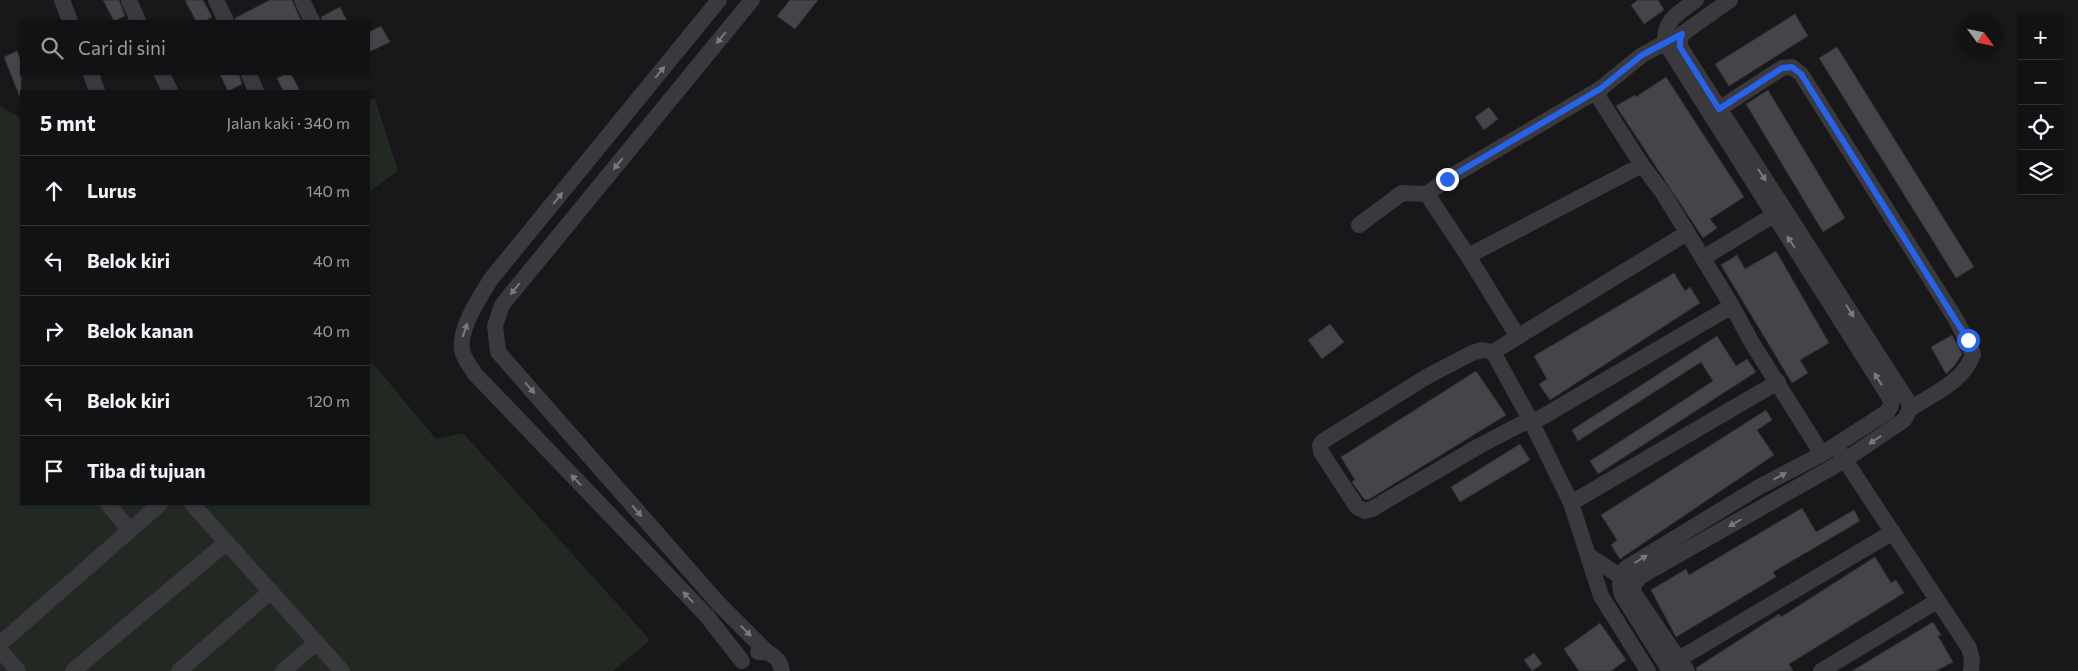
<!DOCTYPE html>
<html lang="id">
<meta charset="utf-8">
<style>
:root{--surface:#121113;--page:#1f1f21;--text:#f1f3f6;--muted:#9c9da0;--line:#313133}
body{margin:0;font-family:Commissioner,sans-serif;background:var(--page);color:var(--text)}
.controls{position:absolute;right:15px;top:15px;display:grid;overflow:hidden;border-radius:0px;box-shadow:0 1px 4px #0004}
.controls button{width:45px;height:45px;display:grid;place-items:center;padding:0;border:0;border-bottom:1px solid var(--line);background:var(--surface);color:var(--text);font:25px sans-serif}
.compass{position:absolute;left:1958px;top:15px;width:45px;height:45px;border-radius:50%;background:var(--surface);box-shadow:0 1px 4px #0004;rotate:123deg}
.stop{position:absolute;width:15px;height:15px;margin:-11px;border:4px solid #2563eb;border-radius:50%;background:#fff}
.stop.end{background:#2563eb;border-color:#fff;box-shadow:0 1px 5px #0008}
.list{margin:0;padding:0;list-style:none}
h2{display:flex;justify-content:space-between;align-items:center;height:65px;margin:0;padding:0 20px;font-size:21px}
h2 small{font-size:16px;font-weight:400;color:var(--muted)}
.list li{display:grid;grid-template-columns:32px 1fr auto;gap:15px;align-items:center;box-sizing:border-box;height:70px;padding:0 20px;border-top:1px solid var(--line)}
.list b{display:block;font-size:19px;white-space:nowrap}
.list em{font-size:16px;font-style:normal;color:var(--muted)}
.icon{flex:none;width:28px;height:28px;fill:none;stroke:currentColor;stroke-width:2;stroke-linecap:round;stroke-linejoin:round}
.map{position:relative;flex:none;width:2078px;height:671px;overflow:hidden}
.search{position:absolute;background:var(--surface);box-shadow:0 1px 4px #0004;left:20px;top:20px;width:350px;height:55px;display:flex;align-items:center;gap:12px;box-sizing:border-box;padding:0 18px;border-radius:0px;color:var(--muted);font-size:19px}
.panel{position:absolute;background:var(--surface);box-shadow:0 1px 4px #0004;left:20px;top:90px;width:350px;height:415px;border-radius:0px}
.map>svg:first-child{display:block}
.green{fill:#222923}
.building{fill:#454449;stroke:#323235}
.lines{fill:none;stroke-linecap:round;stroke-linejoin:round}
.minor{stroke:#39393e;stroke-width:16}
.oneway{fill:#787981}
.route{stroke:#2563eb;stroke-width:6}
</style>
<div class="map">
<svg width="2078" height="671" viewBox="0 0 2078 671">
<rect width="100%" height="100%" fill="#181719"/>
<path class="green" d="M369 99H375L398 171 369 192Z
M0 106 21 118V504H369V359L436 439 463 433 650 640 613 671H0Z"/>
<path class="building" d="M103 0H119L125 16 114 21Z
M185 0H203L212 17 205 21H196Z
M270 0H292L301 21H236L235 18Z
M790 0H818L795 29 777 16Z
M1638 0H1658L1664 10 1644 24 1631 5Z
M340 7 347 21H322L321 17Z
M1795 14 1808 36 1729 86 1715 64Z
M381 26 390 42 369 52V32Z
M1837 47 1974 267 1956 278 1819 58Z
M17 51 21 61V100L4 57Z
M220 74H239L242 84 228 91Z
M286 74H291L300 91H283L277 78Z
M1666 77 1744 197 1710 219 1717 228 1703 238 1616 106 1635 95 1636 97Z
M1768 90 1845 218 1823 232 1746 104Z
M1489 107 1498 119 1484 130 1475 117Z
M1776 251 1829 343 1800 360 1808 373 1792 383 1721 265 1737 255 1745 269Z
M1674 273 1685 291 1690 287 1700 303 1550 400 1539 384 1547 379 1534 356Z
M1330 324 1344 342 1322 359 1308 340Z
M1952 335 1962 354 1955 365 1946 374 1931 347Z
M1717 336 1736 366 1747 359 1756 372 1598 474 1590 461 1713 381 1701 362 1578 441 1572 430Z
M1476 371 1506 415 1389 487 1368 500 1364 499 1352 482 1355 480 1341 457Z
M1766 410 1772 420 1757 430 1774 455 1620 559 1611 545 1617 540 1601 515Z
M1520 444 1530 460 1460 502 1451 487Z
M1802 508 1816 532 1854 510 1860 521 1773 572 1776 577 1676 637 1651 590 1686 569 1689 575Z
M1875 557 1891 583 1896 580 1904 593 1789 664 1793 671H1697L1696 668 1779 614 1781 617Z
M1933 622 1941 635 1938 636 1953 662 1936 671H1852Z
M1600 623 1626 660 1611 671H1579L1564 649Z
M1534 653 1542 664 1532 671 1524 660Z"/>
<g class="lines">
<path class="minor" d="M62 0 70 21
M129 0 138 21
M216 0 226 21
M302 0 312 21
M719 0 491 279C479 298 459 328 462 350 463 358 471 367 475 374L706 615 742 661
M752 0 502 305 495 326 498 352 719 604 767 652
M1674 38 1642 55 1600 89 1599 98 1642 165 1663 193 1732 306
M91 74 97 91
M162 74 170 91
M249 74 256 91
M1719 109 1782 68 1792 67 1801 74 1957 321 1973 354C1965 381 1931 395 1910 409
M1359 225 1402 193 1427 194
M1468 256 1642 165
M1703 258 1782 210
M1518 337 1468 256 1427 194 1447 179 1600 89
M1493 352 1687 233
M1839 451 1969 648 1972 659 1971 671
M1571 503 1778 382
M108 504 130 531
M192 504 342 671
M1589 556 1629 582
M0 644 160 504
M0 650 18 671
M758 652C770 651 780 658 782 671
M1670 667 1679 659 1893 532
M73 671 227 542
M179 671 271 591
M283 671 317 642
M1648 671 1601 596 1571 503 1532 423 1493 352 1482 350 1472 353 1428 376 1323 441 1320 445 1321 452 1357 507 1365 511 1372 509 1479 446 1523 423H1532L1732 306 1752 343 1822 454
M1670 671 1622 595C1619 584 1619 578 1626 568L1759 487 1822 454 1887 412 1891 406V400L1665 42C1664 19 1679 13 1696 0
M1687 671 1633 592C1633 584 1636 581 1641 576L1845 460 1904 420 1910 409 1909 403 1680 47V40L1682 34 1730 0
M1821 671 1937 601"/>
</g>
<defs><path id="oneway-solid" d="M-6-.8H1V-3.2L6.5 0L1 3.2V.8H-6Z" transform="scale(1.25)"/></defs>
<g class="oneway">
<use href="#oneway-solid" transform="translate(721 38) rotate(129)"/>
<use href="#oneway-solid" transform="translate(660 72) rotate(-51)"/>
<use href="#oneway-solid" transform="translate(618 164) rotate(129)"/>
<use href="#oneway-solid" transform="translate(1762 175) rotate(57)"/>
<use href="#oneway-solid" transform="translate(558 198) rotate(-51)"/>
<use href="#oneway-solid" transform="translate(1791 242) rotate(-123)"/>
<use href="#oneway-solid" transform="translate(515 289) rotate(129)"/>
<use href="#oneway-solid" transform="translate(1850 311) rotate(58)"/>
<use href="#oneway-solid" transform="translate(465 330) rotate(-71)"/>
<use href="#oneway-solid" transform="translate(1878 379) rotate(-122)"/>
<use href="#oneway-solid" transform="translate(530 388) rotate(49)"/>
<use href="#oneway-solid" transform="translate(1875 440) rotate(146)"/>
<use href="#oneway-solid" transform="translate(1780 476) rotate(-28)"/>
<use href="#oneway-solid" transform="translate(576 480) rotate(-134)"/>
<use href="#oneway-solid" transform="translate(637 511) rotate(49)"/>
<use href="#oneway-solid" transform="translate(1735 523) rotate(150)"/>
<use href="#oneway-solid" transform="translate(1641 559) rotate(-31)"/>
<use href="#oneway-solid" transform="translate(688 597) rotate(-134)"/>
<use href="#oneway-solid" transform="translate(746 631) rotate(45)"/>
</g>
<g class="lines">
<path class="route" d="M1447 179 1600 89 1642 55 1682 34 1680 40V47L1719 109 1782 68 1792 67 1801 74 1968 340"/>
</g>
</svg>
<div class="controls">
<button>+</button>
<button>−</button>
<button><svg class="icon" aria-label="locate" viewBox="0 0 24 24"><circle cx="12" cy="12" r="6"/><path d="M12 2v4M12 18v4M2 12h4M18 12h4"/></svg></button>
<button><svg class="icon" aria-label="layers" viewBox="0 0 24 24"><path d="M12 4l9 5-9 5-9-5zM3 14l9 5 9-5"/></svg></button>
</div>
<svg class="compass" viewBox="-18 -18 36 36"><path d="M0-13l5 13h-10z" fill="#e53935"/><path d="M0 13l5-13h-10z" fill="#9c9da0"/></svg>
<div class="stop" style="left:1968px;top:340px"></div>
<div class="stop end" style="left:1447px;top:179px"></div>
<div class="search"><svg class="icon" aria-label="search" viewBox="0 0 24 24"><circle cx="10" cy="10" r="6"/><path d="M15 15l6 6"/></svg>Cari di sini</div>
<section class="panel">
<h2>5 mnt<small>Jalan kaki · 340 m</small></h2>
<ul class="list">
<li><svg class="icon" aria-label="ahead" viewBox="0 0 24 24"><path d="M12 20V5M6 11l6-6 6 6"/></svg><div><b>Lurus</b></div><em>140 m</em></li>
<li><svg class="icon" aria-label="left" viewBox="0 0 24 24"><path d="M17 20v-9H6M10 6l-5 5 5 5"/></svg><div><b>Belok kiri</b></div><em>40 m</em></li>
<li><svg class="icon" aria-label="right" viewBox="0 0 24 24"><path d="M7 20v-9h11M14 6l5 5-5 5"/></svg><div><b>Belok kanan</b></div><em>40 m</em></li>
<li><svg class="icon" aria-label="left" viewBox="0 0 24 24"><path d="M17 20v-9H6M10 6l-5 5 5 5"/></svg><div><b>Belok kiri</b></div><em>120 m</em></li>
<li><svg class="icon" aria-label="arrive" viewBox="0 0 24 24"><path d="M6 21V4h12l-3 4 3 4H6"/></svg><div><b>Tiba di tujuan</b></div></li>
</ul>
</section>
</div>
